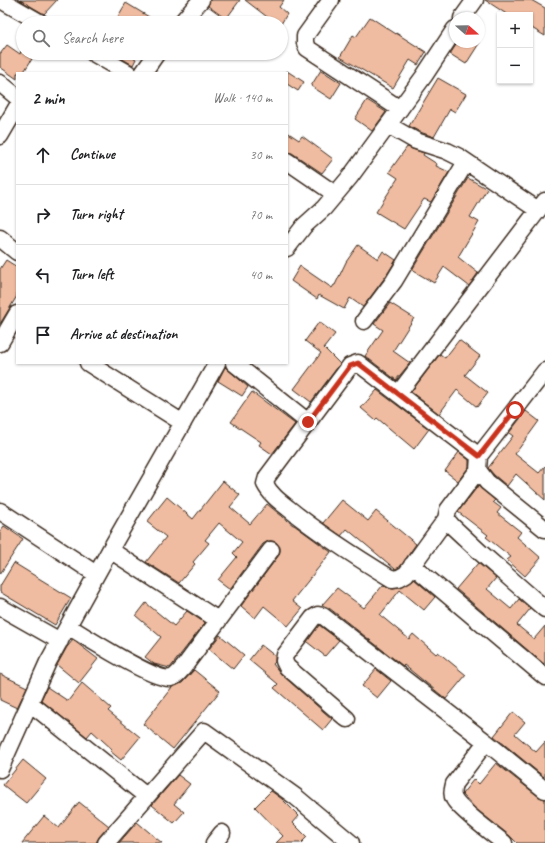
<!DOCTYPE html>
<meta charset="utf-8">
<style>
:root{--surface:#fff;--page:#f6f6f6;--text:#202124;--muted:#757577;--line:#e0e0e0}
body{margin:0;font-family:Caveat,sans-serif;background:var(--page);color:var(--text)}
.controls{position:absolute;right:12px;top:12px;display:grid;overflow:hidden;border-radius:0px;box-shadow:0 1px 3px #0004}
.controls button{width:36px;height:36px;display:grid;place-items:center;padding:0;border:0;border-bottom:1px solid var(--line);background:var(--surface);color:var(--text);font:20px sans-serif}
.compass{position:absolute;left:449px;top:12px;width:36px;height:36px;border-radius:50%;background:var(--surface);box-shadow:0 1px 3px #0004;rotate:110deg}
.stop{position:absolute;width:12px;height:12px;margin:-9px;border:3px solid #c8321e;border-radius:50%;background:#fff}
.stop.end{background:#c8321e;border-color:#fff;box-shadow:0 1px 4px #0008}
.list{margin:0;padding:0;list-style:none}
h2{display:flex;justify-content:space-between;align-items:center;height:52px;margin:0;padding:0 16px;font-size:17px}
h2 small{font-size:13px;font-weight:400;color:var(--muted)}
.list li{display:grid;grid-template-columns:26px 1fr auto;gap:12px;align-items:center;box-sizing:border-box;height:60px;padding:0 16px;border-top:1px solid var(--line)}
.list b{display:block;font-size:15px;white-space:nowrap}
.list em{font-size:13px;font-style:normal;color:var(--muted)}
.icon{flex:none;width:22px;height:22px;fill:none;stroke:currentColor;stroke-width:2;stroke-linecap:round;stroke-linejoin:round}
.map{position:relative;flex:none;width:545px;height:843px;overflow:hidden}
.search{position:absolute;background:var(--surface);box-shadow:0 1px 3px #0004;left:16px;top:16px;width:272px;height:44px;display:flex;align-items:center;gap:10px;box-sizing:border-box;padding:0 14px;border-radius:22px;color:var(--muted);font-size:15px}
.panel{position:absolute;background:var(--surface);box-shadow:0 1px 3px #0004;left:16px;top:72px;width:272px;height:292px;border-radius:0px}
.map>svg:first-child{display:block}
.building{fill:#efbca1;stroke:#3b2a1e}
.lines{fill:none;stroke-linecap:round;stroke-linejoin:round}
.minor-casing{stroke:#3b2a1e;stroke-width:19}
.minor{stroke:#fff;stroke-width:16}
.route{stroke:#c8321e;stroke-width:5}
</style>
<div class="map">
<svg width="545" height="843" viewBox="0 0 545 843">
<rect width="100%" height="100%" fill="#fff"/>
<filter id="ink" filterUnits="userSpaceOnUse"><feTurbulence type="fractalNoise" baseFrequency=".025" numOctaves="2"/><feDisplacementMap in="SourceGraphic" scale="8" xChannelSelector="R" yChannelSelector="G"/><feConvolveMatrix kernelMatrix="1 2 1 2 8 2 1 2 1" color-interpolation-filters="sRGB"/></filter>
<g filter="url(#ink)">
<path class="building" d="M20 0H57L44 14Z
M210 0H240L226 19 208 6Z
M245 0H284L279 7 287 14 281 24V23H275Z
M485 0H531L545 8V36L530 27V15H508Z
M126 3 159 23H114Z
M370 17 396 34V33L426 52 418 65 410 60 393 88 340 57 353 35 356 37Z
M458 42H480L466 64 450 54Z
M7 45 20 54 21 51 32 59 23 73H17V79L0 67V54Z
M112 53H126L136 59 133 65Z
M321 70 341 83 331 99 311 86Z
M287 71 304 82 298 91 287 84Z
M438 78 466 94 455 112 450 109 434 137 420 132 409 126Z
M367 100 386 112 372 131 355 119Z
M287 132 299 140 302 136 333 159 322 173 292 153 287 152Z
M407 147 424 153 423 155 437 164 436 166 449 172 431 202 424 199 404 229 376 212 398 178 389 172Z
M468 178 487 189 470 217 479 222 458 257 478 273 469 286 444 267 434 283 412 270Z
M358 245 378 259 383 251 396 260 386 276 363 307 350 298 344 309 319 295 317 299 291 281 300 266 332 288 334 285H335L346 262Z
M6 260 17 267V296L0 324V269Z
M390 303 414 318 393 351 410 363 396 380 365 356 383 330 374 324Z
M319 322 335 334 324 348 340 364 311 402 294 389 321 353 305 341Z
M459 340 480 356 465 375 488 393 477 407 457 390 439 414 411 392 440 354 445 358Z
M225 367 248 387 242 396 218 381Z
M377 390 429 429 414 449 377 418 375 420 361 408Z
M252 392 295 424 272 454 259 445 261 442 231 422Z
M526 411 539 421 515 454 539 473 545 466V500L516 474 507 486 494 475 488 468 513 436 509 433Z
M459 452 469 460V467L458 481 445 471Z
M223 481 240 495 230 507 250 524 267 504 293 525H294L331 552 292 601 302 609 288 626 264 606 255 618 241 606 279 555 280 551V547L276 542 272 541H268L263 544 230 589 218 580 237 557 233 553 242 542 219 523 205 540 209 543 193 562 195 564 179 583 146 562 166 537 147 522 167 497 193 519Z
M478 486 495 500 493 502 501 508 497 513 521 532 517 537 541 558 525 576 507 560 511 557 486 537 488 535 458 512Z
M342 500 368 521 376 511 416 544 400 567 395 569 347 529 341 536 323 523Z
M4 526 23 539 0 574V531Z
M14 563 71 598 55 625 0 592V586Z
M478 563 496 578 487 589 511 609 519 599 530 609 517 625 534 639 545 626V662L544 664 456 589Z
M414 579 435 597 424 610 400 590 380 615 409 639 413 634 436 654 438 652 466 675 446 699 404 665 403 666 329 608 322 605 337 588 364 608 383 585 393 588 400 587Z
M146 603 174 626 187 611 205 623 170 668 154 664 145 657 161 637 136 616Z
M319 625 339 640 325 656 307 642Z
M220 635 244 655 233 669 209 649Z
M73 640 98 659 79 683 57 665 67 647Z
M261 645 275 656V662L273 664 281 674 332 719 323 730 274 688 278 684 249 660Z
M376 669 391 681 377 698 362 686Z
M194 670 220 691 173 749 143 724 172 687 182 683Z
M0 674 27 687 17 708 0 700Z
M82 683 111 708 108 711 140 737 121 760 110 751 112 749 92 731 87 737 41 700 47 687 68 701Z
M513 712 525 722 515 734 536 752 545 742V775L544 777 494 736Z
M23 760 46 779 26 803 3 785Z
M496 763 539 797 545 799V843H517L510 836 475 808 462 794 474 779 479 784Z
M178 775 190 784 174 804 184 812 174 823 152 805Z
M271 791 282 799 299 816 293 823 307 837 301 843H276L283 836 255 807Z
M79 802 109 826 99 837 96 843H22L44 816 59 828Z
M137 822 162 843H119Z"/>
<g class="lines">
<defs>
<path id="minor" d="M1 0 41 23
M331 0 305 36V43L307 48 400 109
M462 18 475 0
M181 23 201 0
M93 53 128 73
M143 73 157 53
M0 83 17 97
M388 125 416 141 447 151 459 157 538 210
M0 136 17 107
M287 161 335 194
M0 238 17 252
M287 248 304 226 324 208 350 177 424 76 455 29
M364 321 394 281 466 162
M0 343 17 314
M88 363 183 423
M234 363 308 422
M545 371 479 456 478 470 487 482 545 529
M398 394 545 201
M478 470 448 510 446 519 452 526 481 553 545 609
M0 511 96 574
M446 519 406 574 399 578 392 579C356 557 321 535 288 508 279 501 270 494 265 484L267 477 350 366 358 363 479 456
M110 550 218 620
M412 565 545 677
M0 607 60 641
M68 626C84 636 156 682 171 678 176 677 179 672 183 668L271 550
M30 703 146 796
M347 719 287 667 284 661 285 655 313 618 318 615 323 616 486 742 545 790
M486 742 454 784C453 789 451 794 454 799 458 808 494 835 504 843
M0 769 48 662 110 550 217 363
M106 843 204 731 296 797 351 843
M214 843 222 833"/>
</defs>
<use href="#minor" class="minor-casing"/>
<use href="#minor" class="minor"/>
</g>
</g>
<g class="lines" filter="url(#ink)">
<path class="route" d="M308 422 350 366 358 363 479 456 515 410"/>
</g>
</svg>
<div class="controls">
<button>+</button>
<button>−</button>
</div>
<svg class="compass" viewBox="-18 -18 36 36"><path d="M0-13l5 13h-10z" fill="#e53935"/><path d="M0 13l5-13h-10z" fill="#757577"/></svg>
<div class="stop" style="left:515px;top:410px"></div>
<div class="stop end" style="left:308px;top:422px"></div>
<div class="search"><svg class="icon" aria-label="search" viewBox="0 0 24 24"><circle cx="10" cy="10" r="6"/><path d="M15 15l6 6"/></svg>Search here</div>
<section class="panel">
<h2>2 min<small>Walk · 140 m</small></h2>
<ul class="list">
<li><svg class="icon" aria-label="ahead" viewBox="0 0 24 24"><path d="M12 20V5M6 11l6-6 6 6"/></svg><div><b>Continue</b></div><em>30 m</em></li>
<li><svg class="icon" aria-label="right" viewBox="0 0 24 24"><path d="M7 20v-9h11M14 6l5 5-5 5"/></svg><div><b>Turn right</b></div><em>70 m</em></li>
<li><svg class="icon" aria-label="left" viewBox="0 0 24 24"><path d="M17 20v-9H6M10 6l-5 5 5 5"/></svg><div><b>Turn left</b></div><em>40 m</em></li>
<li><svg class="icon" aria-label="arrive" viewBox="0 0 24 24"><path d="M6 21V4h12l-3 4 3 4H6"/></svg><div><b>Arrive at destination</b></div></li>
</ul>
</section>
</div>
